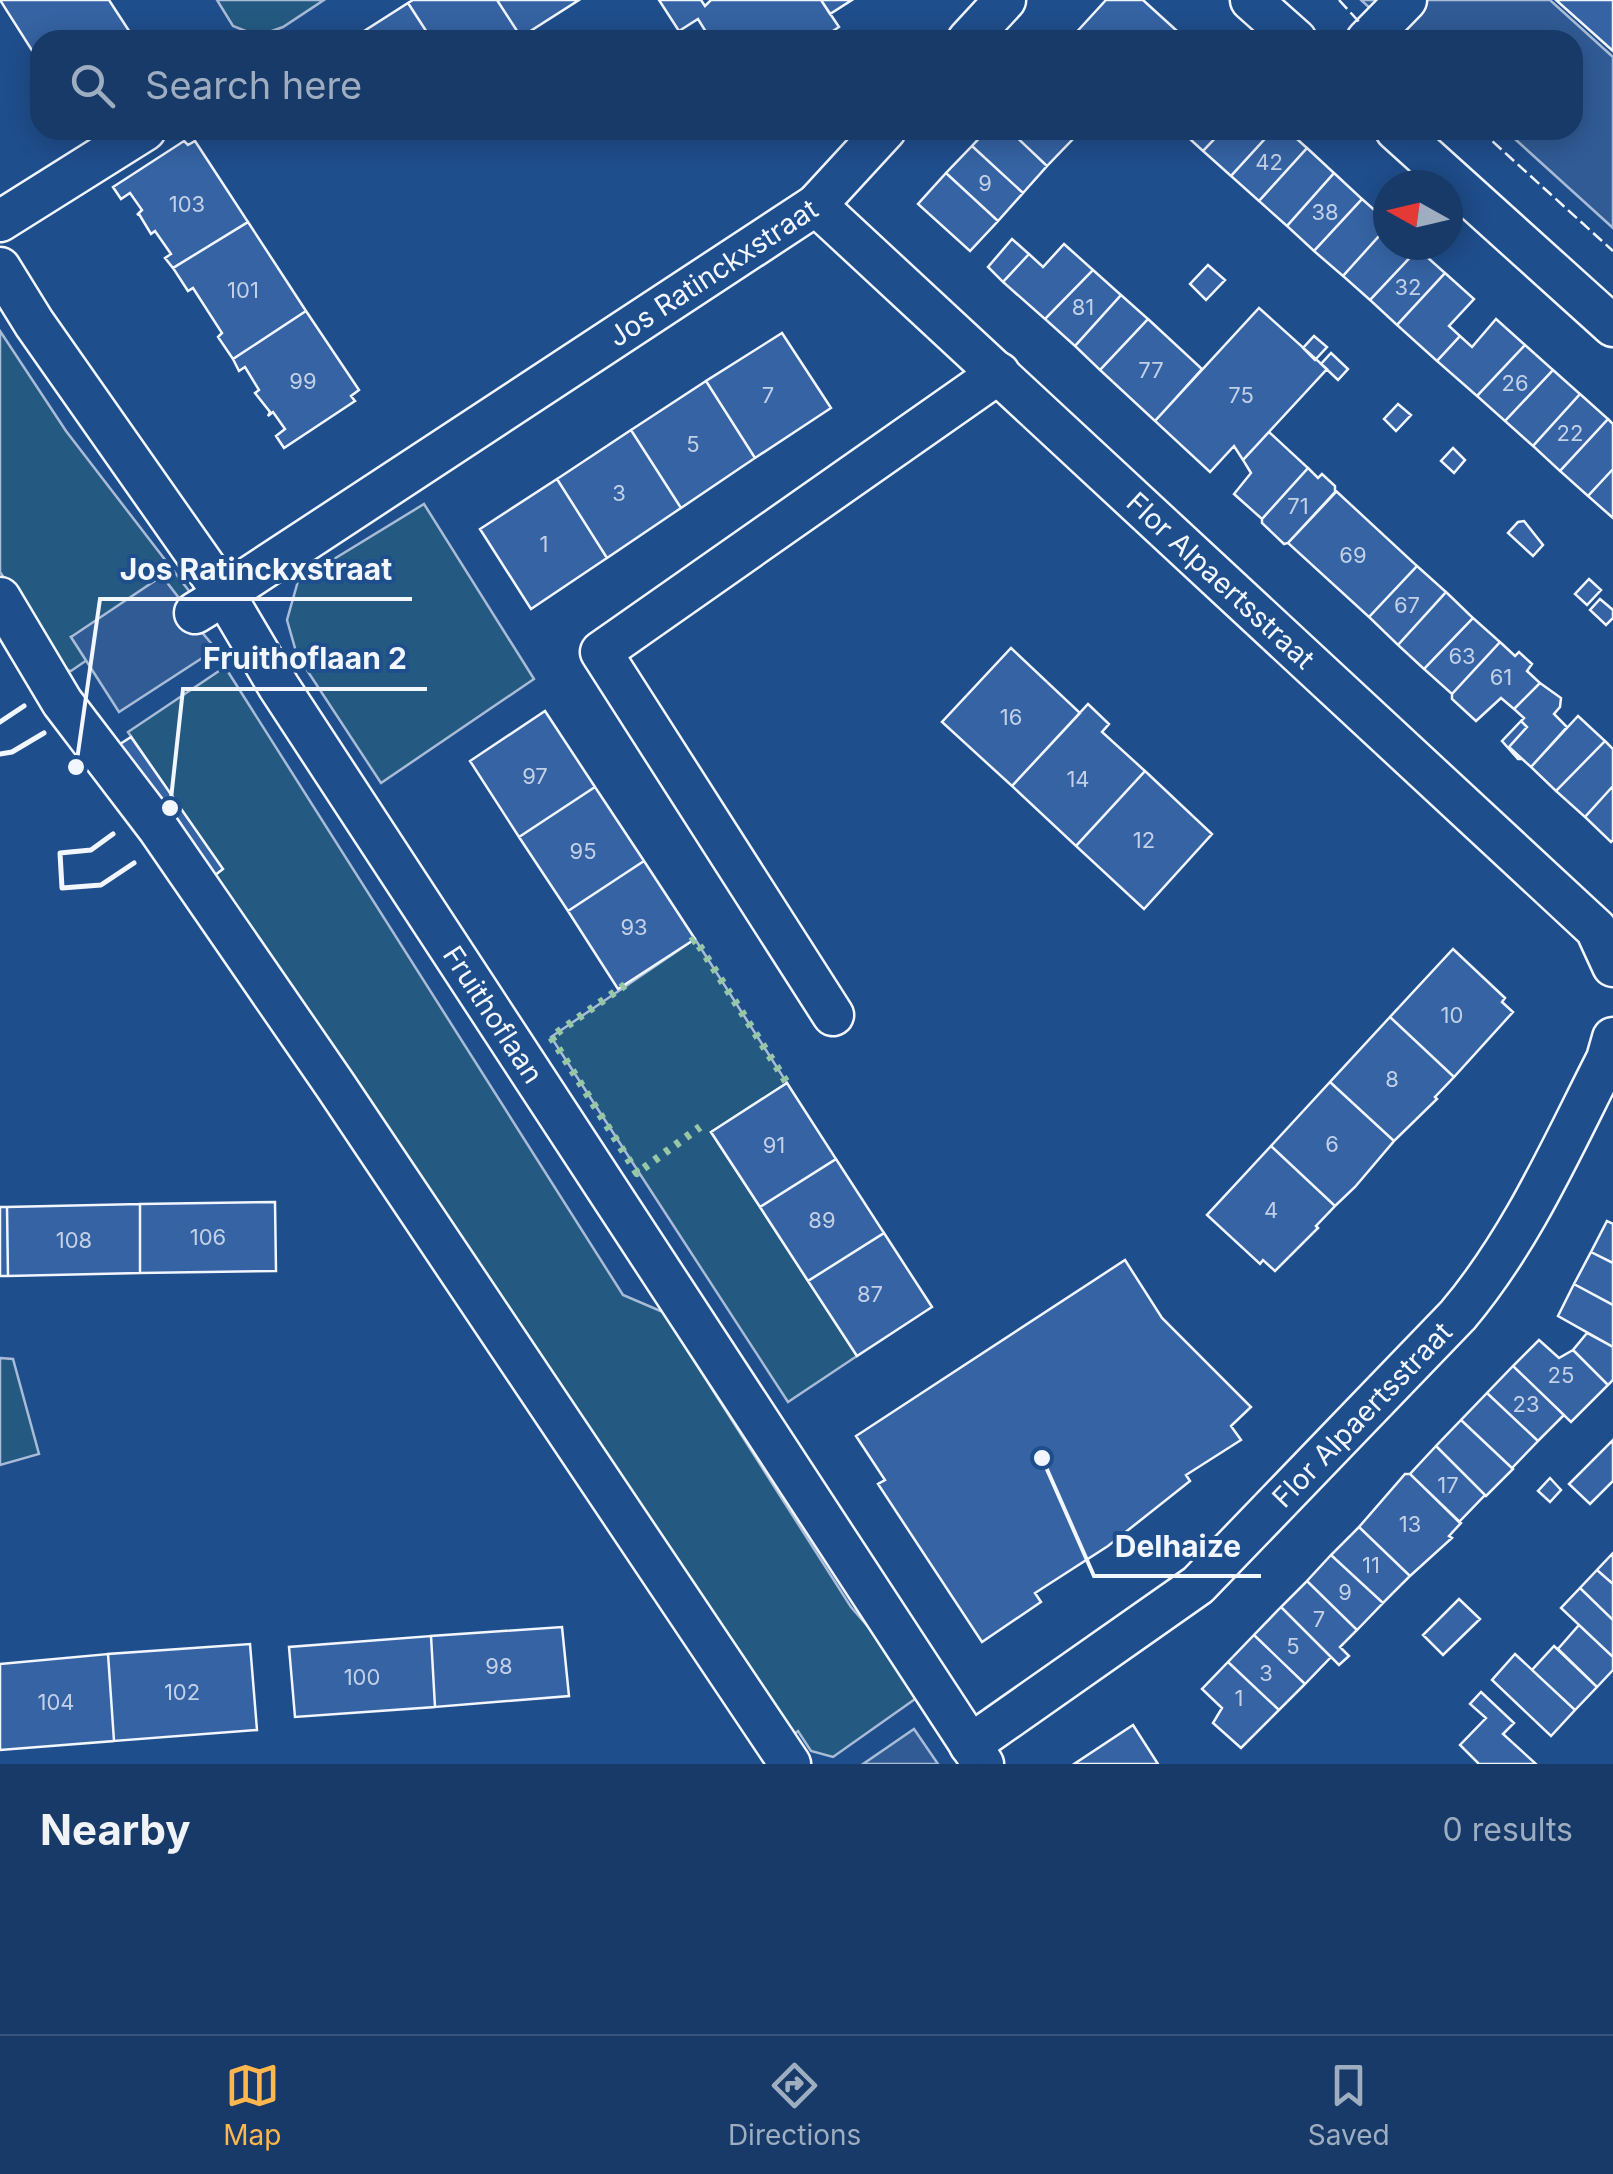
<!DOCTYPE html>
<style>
:root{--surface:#173a69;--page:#20416f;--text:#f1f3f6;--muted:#9eadc0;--line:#36547d;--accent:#ffb74d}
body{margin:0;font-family:Inter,sans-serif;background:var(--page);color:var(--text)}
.compass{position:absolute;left:1373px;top:170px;width:90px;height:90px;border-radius:50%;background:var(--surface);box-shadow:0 5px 25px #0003;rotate:278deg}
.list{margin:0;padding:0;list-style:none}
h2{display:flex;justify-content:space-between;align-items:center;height:130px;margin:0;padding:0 40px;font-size:42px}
h2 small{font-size:32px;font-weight:400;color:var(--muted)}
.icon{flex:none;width:55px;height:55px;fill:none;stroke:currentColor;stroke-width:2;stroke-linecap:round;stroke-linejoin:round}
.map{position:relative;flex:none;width:1613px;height:1764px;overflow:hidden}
.search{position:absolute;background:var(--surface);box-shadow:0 5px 25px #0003;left:30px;right:30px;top:30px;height:110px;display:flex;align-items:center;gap:25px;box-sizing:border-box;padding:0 35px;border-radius:30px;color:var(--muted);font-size:38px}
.sheet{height:270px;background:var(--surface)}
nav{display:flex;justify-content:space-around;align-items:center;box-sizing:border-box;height:140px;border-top:2px solid var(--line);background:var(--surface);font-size:28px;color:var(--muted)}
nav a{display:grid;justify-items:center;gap:5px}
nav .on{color:var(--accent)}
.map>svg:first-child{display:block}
.green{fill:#245a82;stroke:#a8bbd7;stroke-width:2.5}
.parking{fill:#305b95;stroke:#a8bbd7;stroke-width:2.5}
.building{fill:#3563a3;stroke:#f2f6ff;stroke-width:2.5}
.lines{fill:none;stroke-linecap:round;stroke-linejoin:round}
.minor-casing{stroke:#f2f6ff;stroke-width:45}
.minor{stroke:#1f4e8c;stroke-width:40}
.hedge{stroke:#97c8a6;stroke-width:8;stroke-dasharray:5 8;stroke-linecap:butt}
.fence{stroke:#f2f6ff;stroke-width:2.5;stroke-dasharray:12 5;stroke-linecap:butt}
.wall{stroke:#f2f6ff;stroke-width:5}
.labels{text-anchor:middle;stroke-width:8;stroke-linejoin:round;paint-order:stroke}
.number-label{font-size:22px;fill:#c3d1e8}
.street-label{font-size:28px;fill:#f2f6ff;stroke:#1f4e8c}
.leader{fill:none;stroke:#f2f6ff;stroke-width:4}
.callout-dot{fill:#f2f6ff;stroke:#1f4e8c;stroke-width:4}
.callout-label{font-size:30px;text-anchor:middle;font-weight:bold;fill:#f2f6ff;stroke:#1f4e8c;stroke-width:8;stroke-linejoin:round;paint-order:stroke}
</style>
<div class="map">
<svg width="1613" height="1764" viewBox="0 0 1613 1764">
<rect width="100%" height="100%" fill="#1f4e8c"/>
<path class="green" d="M217 0H324L283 27 258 36 233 26Z
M0 331 66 431 196 600H178L71 637 87 660 71 671 53 667 17 597 0 572Z
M424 504 534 679 381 783 297 655 287 620 298 581Z
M225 667 623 1295 663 1312 851 1607 925 1692 833 1757 811 1751 798 1731 781 1745 210 879 222 869 128 732Z
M695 939 787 1083 711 1132 857 1356 788 1402 551 1037Z
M0 1358 13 1359 39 1454 0 1465Z"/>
<path class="parking" d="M1361 0H1550L1613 57V228L1505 130H1573V40H1405Z
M162 576 179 598 182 597 190 604 200 630 216 649 119 712 71 637Z
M914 1729 938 1764H863Z"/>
<path class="building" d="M0 0H109L135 40H40V63Z
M413 0H497L521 37 516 40H432L408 3Z
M497 0H579L521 37Z
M659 0H701L705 6 711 0H821L839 27 819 40H711L698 19 679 31Z
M821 0H852L830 14Z
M1106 0H1143L1187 40H1076L1072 37Z
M1556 0H1613V51Z
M408 3 432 40H350Z
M987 130H1009L1047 166 1023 193 972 146Z
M1009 130H1064L1073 139 1047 166Z
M1064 130H1091L1085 137 1080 131 1073 139Z
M1180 130H1223L1203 151Z
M1223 130H1273L1231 176 1203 151Z
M1273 130H1287L1307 148 1259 201 1231 176Z
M184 141 188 145 195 141 248 222 173 268 165 258 171 254 155 231 151 234 139 214 137 215 142 210 130 193 121 199 113 187Z
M972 146 1023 193 998 221 946 173Z
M1307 148 1334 173 1287 226 1259 201Z
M946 173 998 221 970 251 918 204Z
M1334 173 1362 199 1314 251 1287 226Z
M1362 199 1388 222V226L1343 276 1314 251Z
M248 222 306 311 233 359 218 337 222 333 193 288 188 291 173 268Z
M1388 226V245H1414L1418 249 1370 300 1343 276Z
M1012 239 1029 254 1003 282 988 267Z
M1064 244 1093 270 1045 319 1003 282 1029 254 1043 267Z
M1418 249 1445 273 1397 325 1370 300Z
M1208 265 1225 280 1206 300 1190 284Z
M1093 270 1121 295 1075 346 1045 319Z
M1445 273 1474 299 1449 326 1460 336 1437 361 1397 325Z
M1121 295 1148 319 1100 370 1075 346Z
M1259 308 1327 369 1243 460 1234 446 1210 472 1155 421Z
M306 311 359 390 351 396 355 401 284 448 276 436 285 429 273 412 268 416 270 412 255 393 259 390 245 367 239 371 233 359Z
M1148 319 1202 369 1155 421 1100 370Z
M1496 319 1525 345 1477 396 1437 361 1460 336 1472 347Z
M782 333 831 408 755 458 706 381Z
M1314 336 1327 347 1315 360 1303 348Z
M1525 345 1553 370 1505 421 1477 396Z
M1331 353 1348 369 1338 380 1321 364Z
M1553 370 1580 394 1533 446 1505 421Z
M706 381 755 458 681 508 631 430Z
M1580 394 1608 419 1560 471 1533 446Z
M1398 404 1411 415 1396 431 1384 419Z
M1608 419 1613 424V469L1588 496 1560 471Z
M631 430 681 508 607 558 557 479Z
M1269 432 1308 468 1262 519 1234 494 1251 473 1243 460Z
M1453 448 1465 460 1454 473 1441 461Z
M1308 468 1318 478 1322 474 1335 486V493L1288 543 1284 544 1262 523V519Z
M1613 469V518L1588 496Z
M557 479 607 558 531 609 480 529Z
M1336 491 1417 566 1369 617 1288 543Z
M1524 521 1543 545 1533 556 1508 533 1518 522Z
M1417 566 1446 592 1398 645 1369 617Z
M1589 579 1601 590 1587 605 1575 594Z
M1446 592 1473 618 1424 669 1398 645Z
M1600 599 1613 610V618L1606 625 1590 610Z
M1473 618 1500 642 1452 694 1424 669Z
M1500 642 1515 656 1519 652 1532 664 1527 671 1540 683 1514 709 1501 698 1476 721 1452 699V694Z
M1011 648 1080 713 1012 786 942 722Z
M1540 683 1561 698 1560 707 1554 714 1567 727 1531 767 1509 747 1527 727 1521 721 1524 718 1514 709Z
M1088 704 1109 724 1102 732 1145 771 1076 846 1012 786Z
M545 711 595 787 519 837 470 761Z
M1578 716 1605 741 1556 791 1531 767Z
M1521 721 1527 727 1509 747 1522 759H1518L1502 741Z
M131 737 223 869 210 879 117 746Z
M1605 741 1613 749V786L1585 817 1556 791Z
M1145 771 1212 834 1144 909 1076 846Z
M1613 786V840L1611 842 1585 817Z
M595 787 644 861 568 911 519 837Z
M644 861 695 939 618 989 568 911Z
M1453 949 1505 998 1502 1002 1513 1012 1454 1077 1390 1017Z
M1390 1017 1454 1077 1435 1097 1437 1099 1394 1141 1330 1082Z
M1330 1082 1394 1141 1355 1187 1335 1206 1271 1146Z
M787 1083 836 1159 760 1207 711 1132Z
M1271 1146 1335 1206 1316 1226 1318 1228 1275 1271 1263 1260 1260 1264 1207 1215Z
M836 1159 884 1233 808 1281 760 1207Z
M275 1202 276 1271 140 1273V1204Z
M140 1204V1273L8 1276 7 1207Z
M0 1207H7L8 1276H0Z
M1607 1221 1613 1224V1263L1591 1252Z
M884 1233 932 1307 857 1356 808 1281Z
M1591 1252 1613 1263V1305L1574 1284Z
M1125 1260 1162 1318 1251 1407 1231 1426 1241 1440 1186 1475 1190 1481 1108 1546 1035 1593 1041 1602 982 1642 878 1484 885 1480 856 1436Z
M1574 1284 1613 1305V1347L1558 1316Z
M1587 1333 1613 1347V1380L1608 1385 1573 1350Z
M1539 1340 1559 1358 1573 1350 1608 1385 1571 1422 1513 1366Z
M1513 1366 1564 1415 1538 1441 1487 1393Z
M1487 1393 1538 1441 1512 1468 1461 1420Z
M1461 1420 1513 1469 1486 1496 1436 1446Z
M1613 1440V1481L1590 1504 1569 1484Z
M1436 1446 1485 1495 1459 1522 1410 1474Z
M1405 1474H1410L1461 1523 1449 1536 1452 1538 1410 1576 1359 1527Z
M1550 1478 1561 1490 1550 1502 1538 1491Z
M1359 1527 1410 1576 1383 1603 1331 1555Z
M1613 1553V1584L1597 1570Z
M1331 1555 1383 1603 1357 1630 1307 1581Z
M1597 1570 1613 1584V1620L1580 1588Z
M1307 1581 1357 1630 1340 1647 1349 1656 1339 1665 1281 1607Z
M1580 1588 1613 1620V1657L1561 1608Z
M1459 1599 1480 1619 1443 1655 1423 1635Z
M1281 1607 1331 1657 1305 1684 1254 1635Z
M1579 1625 1613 1657V1670L1597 1687 1558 1649Z
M562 1627 569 1696 435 1707 431 1636Z
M1254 1635 1305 1684 1279 1710 1228 1662Z
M431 1636 435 1707 295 1717 289 1647Z
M250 1644 257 1730 114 1741 108 1654Z
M1554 1646 1597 1687 1575 1710 1532 1670Z
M108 1654 114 1741 0 1750V1664Z
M1515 1654 1575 1710 1551 1736 1492 1680Z
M1228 1662 1279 1710 1241 1748 1213 1723 1222 1708 1202 1689Z
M1481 1692 1514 1723 1503 1734 1536 1764H1479L1460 1745 1486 1718 1470 1704Z
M1133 1725 1158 1764H1074Z"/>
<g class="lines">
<defs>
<g id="minor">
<path d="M1251 0 1296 40"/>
<path d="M968 40 1005 0"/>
<path d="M1367 40 1406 0"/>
<path d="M1396 130 1613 326"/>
<path id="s1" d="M816 205 1596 929 1613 966"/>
<path d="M0 221 145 130"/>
<path id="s2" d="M0 268 34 323 224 594 279 687 983 1764"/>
<path id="s3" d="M224 594 816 205 885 130"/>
<path d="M0 598 62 702 158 828 335 1085 790 1764"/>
<path d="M195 613 208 605"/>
<path d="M833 1015 601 652 999 373"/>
<path id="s4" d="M970 1745 1198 1585 1458 1315C1522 1239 1562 1147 1607 1059L1613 1038"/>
</g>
</defs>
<use href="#minor" class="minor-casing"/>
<use href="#minor" class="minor"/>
<path class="hedge" d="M691 942 695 939 787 1083
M625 985 551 1037 637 1173 700 1127"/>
<path class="fence" d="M1339 0 1362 25
M1480 130 1613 251"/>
<path class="wall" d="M0 722 24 706
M0 754 12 752 44 733
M113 834 91 850 60 853 62 888 101 885 134 863"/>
</g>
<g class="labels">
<g class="number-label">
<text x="1269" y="170">42</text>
<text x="985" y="191">9</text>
<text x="187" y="212">103</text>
<text x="1325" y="220">38</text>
<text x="1408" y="295">32</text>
<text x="243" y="298">101</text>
<text x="1083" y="315">81</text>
<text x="1151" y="378">77</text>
<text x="303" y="389">99</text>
<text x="1515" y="391">26</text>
<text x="768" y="403">7</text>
<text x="1241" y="403">75</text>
<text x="1570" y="441">22</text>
<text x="693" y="452">5</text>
<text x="619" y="501">3</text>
<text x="1298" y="514">71</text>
<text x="544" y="552">1</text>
<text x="1353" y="563">69</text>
<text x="1407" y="613">67</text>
<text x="1462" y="664">63</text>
<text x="1501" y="685">61</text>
<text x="1011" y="725">16</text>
<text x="535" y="784">97</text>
<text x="1078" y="787">14</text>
<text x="1144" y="848">12</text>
<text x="583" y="859">95</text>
<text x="634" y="935">93</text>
<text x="1452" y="1023">10</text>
<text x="1392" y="1087">8</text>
<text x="1332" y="1152">6</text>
<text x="774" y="1153">91</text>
<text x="1271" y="1218">4</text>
<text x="822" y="1228">89</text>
<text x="208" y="1245">106</text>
<text x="74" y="1248">108</text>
<text x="870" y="1302">87</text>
<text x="1561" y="1383">25</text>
<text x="1526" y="1412">23</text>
<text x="1448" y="1493">17</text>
<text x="1410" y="1532">13</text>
<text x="1371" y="1573">11</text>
<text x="1345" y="1600">9</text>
<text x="1319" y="1627">7</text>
<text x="1293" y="1654">5</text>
<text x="499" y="1674">98</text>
<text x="1266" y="1681">3</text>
<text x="362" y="1685">100</text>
<text x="182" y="1700">102</text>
<text x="1239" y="1706">1</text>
<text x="56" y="1710">104</text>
</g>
<g class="street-label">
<text dy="10" stroke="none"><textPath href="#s3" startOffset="585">Jos Ratinckxstraat</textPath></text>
<text dy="10" stroke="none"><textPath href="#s1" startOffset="552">Flor Alpaertsstraat</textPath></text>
<text dy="10" stroke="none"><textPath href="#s2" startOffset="895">Fruithoflaan</textPath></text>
<text dy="10" stroke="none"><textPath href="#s4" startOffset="515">Flor Alpaertsstraat</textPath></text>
</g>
</g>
<path class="leader" d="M76 767L100 599H412M170 808L183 689H427M1042 1458L1094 1576H1261"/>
<g class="callout-dot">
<circle cx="76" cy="767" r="10"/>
<circle cx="170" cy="808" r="10"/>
<circle cx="1042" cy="1458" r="10"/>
</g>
<g class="callout-label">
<text x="256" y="580">Jos Ratinckxstraat</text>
<text x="305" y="669">Fruithoflaan 2</text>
<text x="1178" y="1557">Delhaize</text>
</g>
</svg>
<svg class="compass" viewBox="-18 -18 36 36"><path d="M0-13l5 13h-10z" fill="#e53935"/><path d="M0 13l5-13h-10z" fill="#9eadc0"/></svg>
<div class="search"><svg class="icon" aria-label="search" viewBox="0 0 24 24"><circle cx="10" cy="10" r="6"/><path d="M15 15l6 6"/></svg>Search here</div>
</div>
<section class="sheet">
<h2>Nearby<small>0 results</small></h2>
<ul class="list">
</ul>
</section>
<nav>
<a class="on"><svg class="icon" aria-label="map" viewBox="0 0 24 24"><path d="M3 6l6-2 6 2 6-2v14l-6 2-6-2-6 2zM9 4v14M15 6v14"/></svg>Map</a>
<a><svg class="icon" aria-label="directions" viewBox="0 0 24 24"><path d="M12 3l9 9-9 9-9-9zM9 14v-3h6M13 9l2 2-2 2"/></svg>Directions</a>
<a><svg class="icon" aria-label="saved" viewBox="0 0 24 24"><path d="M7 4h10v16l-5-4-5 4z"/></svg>Saved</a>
</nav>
